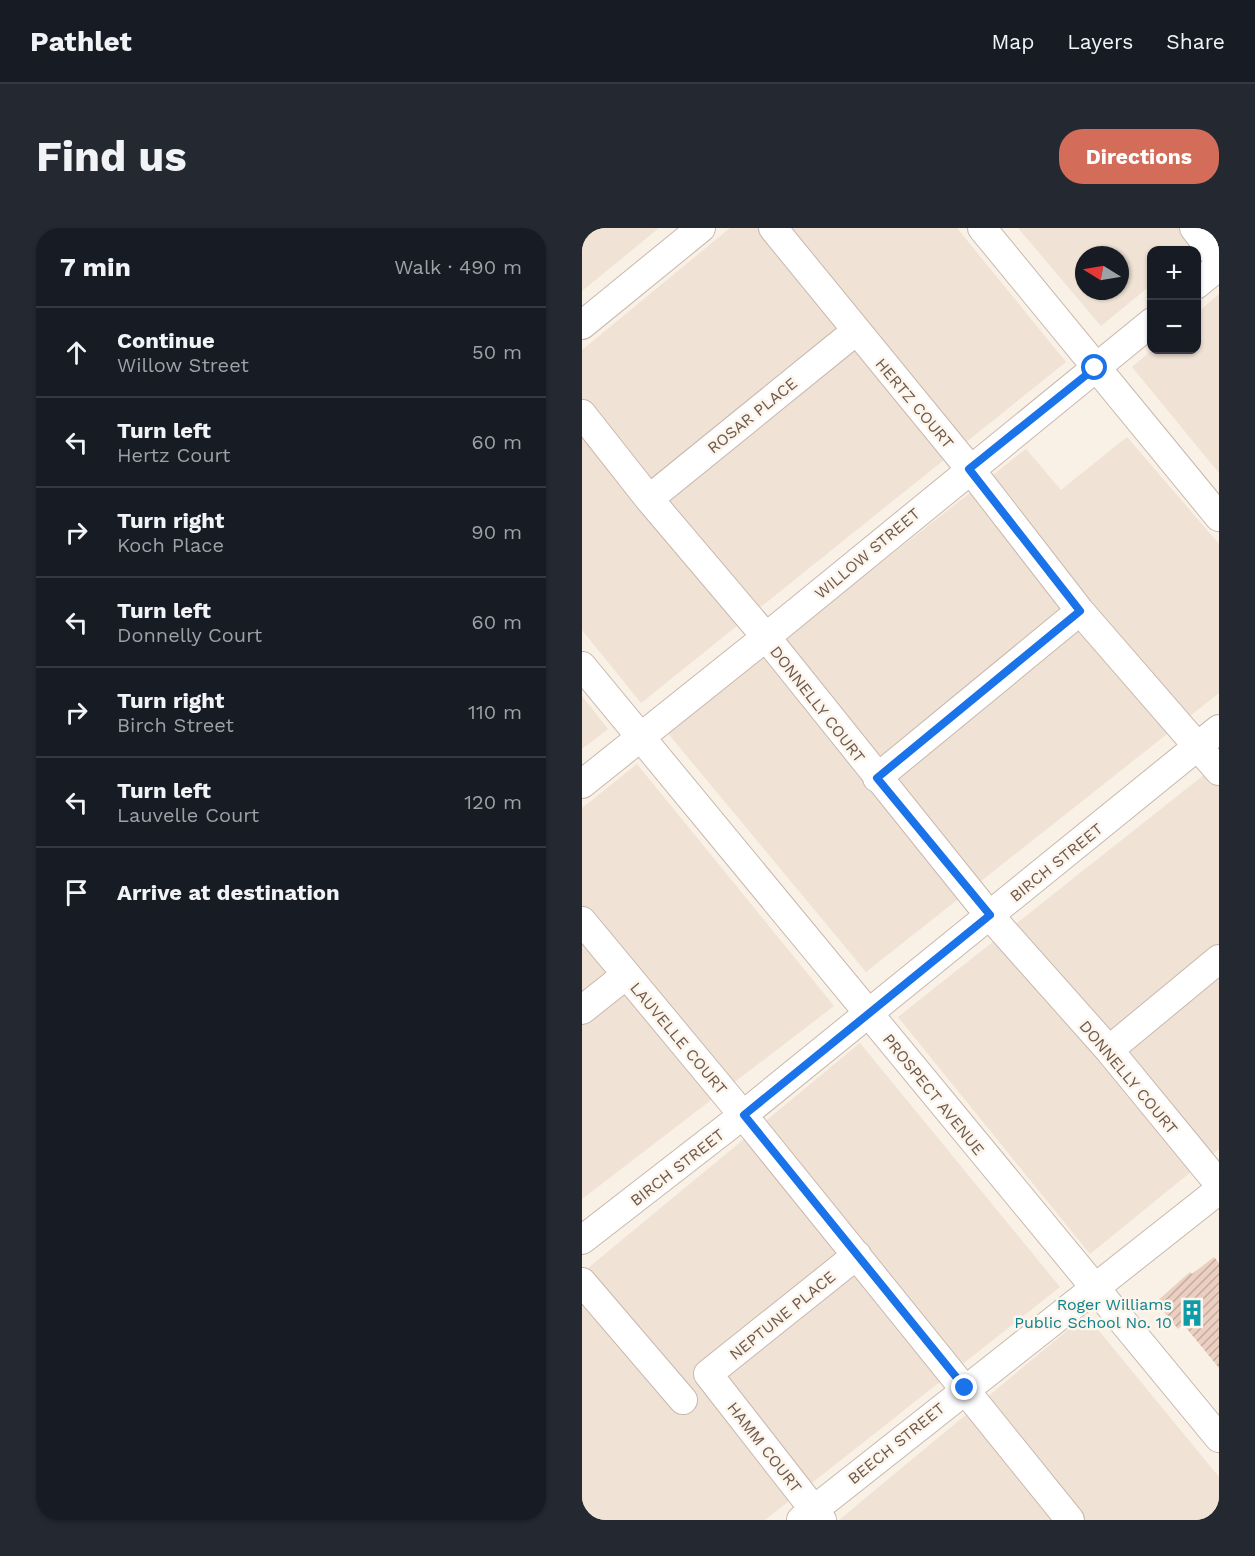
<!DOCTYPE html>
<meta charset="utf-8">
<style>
:root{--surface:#171b24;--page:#242831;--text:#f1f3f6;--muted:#9ea1a6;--line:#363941;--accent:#d36d5a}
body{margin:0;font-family:"Work Sans",sans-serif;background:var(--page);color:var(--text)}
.controls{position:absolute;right:18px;top:18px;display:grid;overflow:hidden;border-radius:12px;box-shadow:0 2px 4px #0004}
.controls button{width:54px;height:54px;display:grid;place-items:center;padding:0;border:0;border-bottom:2px solid var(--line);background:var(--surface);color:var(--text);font:30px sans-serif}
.compass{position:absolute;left:493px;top:18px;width:54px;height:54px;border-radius:50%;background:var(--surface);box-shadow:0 2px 4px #0004;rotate:281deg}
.stop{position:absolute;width:18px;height:18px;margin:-14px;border:4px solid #1a73e8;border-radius:50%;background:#fff}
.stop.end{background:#1a73e8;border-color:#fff;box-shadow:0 2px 6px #0008}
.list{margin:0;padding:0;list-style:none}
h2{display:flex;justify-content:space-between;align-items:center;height:78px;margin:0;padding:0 24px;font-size:26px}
h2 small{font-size:20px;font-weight:400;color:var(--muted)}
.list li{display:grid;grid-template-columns:39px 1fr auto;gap:18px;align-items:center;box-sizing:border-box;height:90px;padding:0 24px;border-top:2px solid var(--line)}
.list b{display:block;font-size:22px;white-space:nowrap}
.list p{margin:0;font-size:20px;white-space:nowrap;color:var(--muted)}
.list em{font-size:20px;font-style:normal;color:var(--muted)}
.icon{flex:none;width:33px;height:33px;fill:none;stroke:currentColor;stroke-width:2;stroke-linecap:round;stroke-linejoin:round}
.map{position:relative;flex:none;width:637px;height:1292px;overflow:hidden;border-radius:24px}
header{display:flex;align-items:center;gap:36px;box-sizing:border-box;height:84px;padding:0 30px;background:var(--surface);border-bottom:2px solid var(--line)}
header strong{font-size:28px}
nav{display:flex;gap:33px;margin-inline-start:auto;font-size:21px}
.intro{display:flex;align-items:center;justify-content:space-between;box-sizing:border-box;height:144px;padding:0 36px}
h1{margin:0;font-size:42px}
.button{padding:15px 27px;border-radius:24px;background:var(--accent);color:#fff;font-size:21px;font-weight:700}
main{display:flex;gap:36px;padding:0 36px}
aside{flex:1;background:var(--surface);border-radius:24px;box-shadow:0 2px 4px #0004}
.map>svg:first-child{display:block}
.residential{fill:#f0e2d5;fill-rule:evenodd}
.building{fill:url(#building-hatch)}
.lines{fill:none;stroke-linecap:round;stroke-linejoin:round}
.minor-casing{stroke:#c9b8ad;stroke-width:30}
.minor{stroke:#fff;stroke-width:28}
.route{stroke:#1a73e8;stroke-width:8}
.labels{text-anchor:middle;stroke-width:5;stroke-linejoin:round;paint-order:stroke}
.street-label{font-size:16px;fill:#6f584e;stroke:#fcf5eb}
.culture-label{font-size:16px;fill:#0d838f;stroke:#fcf5eb;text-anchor:end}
</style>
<header>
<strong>Pathlet</strong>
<nav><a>Map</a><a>Layers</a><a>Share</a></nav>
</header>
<div class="intro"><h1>Find us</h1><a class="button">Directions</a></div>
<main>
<aside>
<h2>7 min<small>Walk · 490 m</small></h2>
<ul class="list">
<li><svg class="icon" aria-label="ahead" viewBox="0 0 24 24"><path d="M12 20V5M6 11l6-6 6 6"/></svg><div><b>Continue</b><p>Willow Street</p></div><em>50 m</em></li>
<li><svg class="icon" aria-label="left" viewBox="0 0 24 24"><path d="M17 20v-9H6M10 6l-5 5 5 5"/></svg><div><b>Turn left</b><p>Hertz Court</p></div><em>60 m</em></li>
<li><svg class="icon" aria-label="right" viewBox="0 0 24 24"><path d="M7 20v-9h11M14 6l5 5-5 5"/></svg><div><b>Turn right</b><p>Koch Place</p></div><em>90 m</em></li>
<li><svg class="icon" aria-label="left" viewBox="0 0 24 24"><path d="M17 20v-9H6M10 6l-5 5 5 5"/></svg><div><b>Turn left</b><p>Donnelly Court</p></div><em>60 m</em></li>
<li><svg class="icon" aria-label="right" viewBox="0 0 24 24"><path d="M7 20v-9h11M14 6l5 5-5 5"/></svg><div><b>Turn right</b><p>Birch Street</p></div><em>110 m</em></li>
<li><svg class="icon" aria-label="left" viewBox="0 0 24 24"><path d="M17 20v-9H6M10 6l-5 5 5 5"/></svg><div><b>Turn left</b><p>Lauvelle Court</p></div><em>120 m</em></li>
<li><svg class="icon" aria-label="arrive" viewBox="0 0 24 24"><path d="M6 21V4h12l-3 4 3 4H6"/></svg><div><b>Arrive at destination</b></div></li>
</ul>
</aside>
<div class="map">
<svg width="637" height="1292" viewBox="0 0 637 1292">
<defs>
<pattern id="building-hatch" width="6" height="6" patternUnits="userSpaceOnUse" patternTransform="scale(1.5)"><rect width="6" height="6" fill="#ebcfc1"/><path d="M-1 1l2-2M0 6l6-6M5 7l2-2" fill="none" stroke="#c3ab9f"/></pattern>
</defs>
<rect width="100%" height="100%" fill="#f9f0e6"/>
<path class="residential" d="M0 0H77L0 63Z
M148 0H375L484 134 59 475 0 402V122Z
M436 0H637V3L613 22H570L569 57 519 98ZM502 27H538V63H502Z
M637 66V245L550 139 570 122H614L615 85Z
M545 209 637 316V465L284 744 84 503 444 221 479 262Z
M0 468 26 501 0 521Z
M637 535V921L508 1026 316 789Z
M55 536 252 778 0 971V580Z
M278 815 478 1059 183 1292H13L0 1275V1045Z
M504 1087 637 1249V1292H257Z"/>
<path class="building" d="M632 1029 637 1035V1140L601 1096 596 1101 574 1074 608 1044 610 1046Z"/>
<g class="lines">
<defs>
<path id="minor" d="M191 0 388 241 498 383 637 543
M400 0 637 289
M612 0 637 32
M614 57 637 38
M0 97 119 0
M0 186 67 271 184 409 407 687 527 822 637 956
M67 271 274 103
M0 438 637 1210
M295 550 498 383
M0 556 184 409 570 94
M0 693 161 887 488 1292
M0 782 44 747
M527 822 637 731
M0 1012 161 887 637 501
M0 1054 101 1172
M219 1292C358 1181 498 1073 637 962
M240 1292 126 1146 275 1027"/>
</defs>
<use href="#minor" class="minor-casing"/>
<use href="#minor" class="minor"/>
</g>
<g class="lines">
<path class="route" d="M383 1160 162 887 408 687 295 550 498 383 387 241 513 140"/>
</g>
<defs>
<symbol id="building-bare" viewBox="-9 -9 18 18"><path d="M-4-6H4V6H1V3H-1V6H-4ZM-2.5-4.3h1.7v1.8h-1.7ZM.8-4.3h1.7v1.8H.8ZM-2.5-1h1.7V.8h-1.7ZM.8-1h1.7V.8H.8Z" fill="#0f9aa8" stroke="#fcf5eb" stroke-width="2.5" paint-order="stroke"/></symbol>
</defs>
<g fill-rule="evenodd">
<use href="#building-bare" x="591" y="1066" width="38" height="38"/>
</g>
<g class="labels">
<g class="street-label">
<text transform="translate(333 175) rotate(50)" y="6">HERTZ COURT</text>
<text transform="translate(170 187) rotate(-39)" y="6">ROSAR PLACE</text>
<text transform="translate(285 325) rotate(-40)" y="6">WILLOW STREET</text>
<text transform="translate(236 476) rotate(52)" y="6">DONNELLY COURT</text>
<text transform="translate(474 634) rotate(-39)" y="6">BIRCH STREET</text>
<text transform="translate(97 810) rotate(50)" y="6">LAUVELLE COURT</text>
<text transform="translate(547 849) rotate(50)" y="6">DONNELLY COURT</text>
<text transform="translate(352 866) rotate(51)" y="6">PROSPECT AVENUE</text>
<text transform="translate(95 939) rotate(-38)" y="6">BIRCH STREET</text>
<text transform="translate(200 1087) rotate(-39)" y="6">NEPTUNE PLACE</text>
<text transform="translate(314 1215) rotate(-39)" y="6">BEECH STREET</text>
<text transform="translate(183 1219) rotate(52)" y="6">HAMM COURT</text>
</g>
<g class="culture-label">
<text x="590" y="1082">Roger Williams<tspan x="590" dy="18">Public School No. 10</tspan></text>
</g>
</g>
</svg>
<div class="controls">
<button>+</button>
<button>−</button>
</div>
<svg class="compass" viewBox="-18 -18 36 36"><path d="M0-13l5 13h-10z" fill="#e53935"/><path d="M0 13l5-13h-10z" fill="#9ea1a6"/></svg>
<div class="stop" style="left:513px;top:140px"></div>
<div class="stop end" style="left:383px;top:1160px"></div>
</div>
</main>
